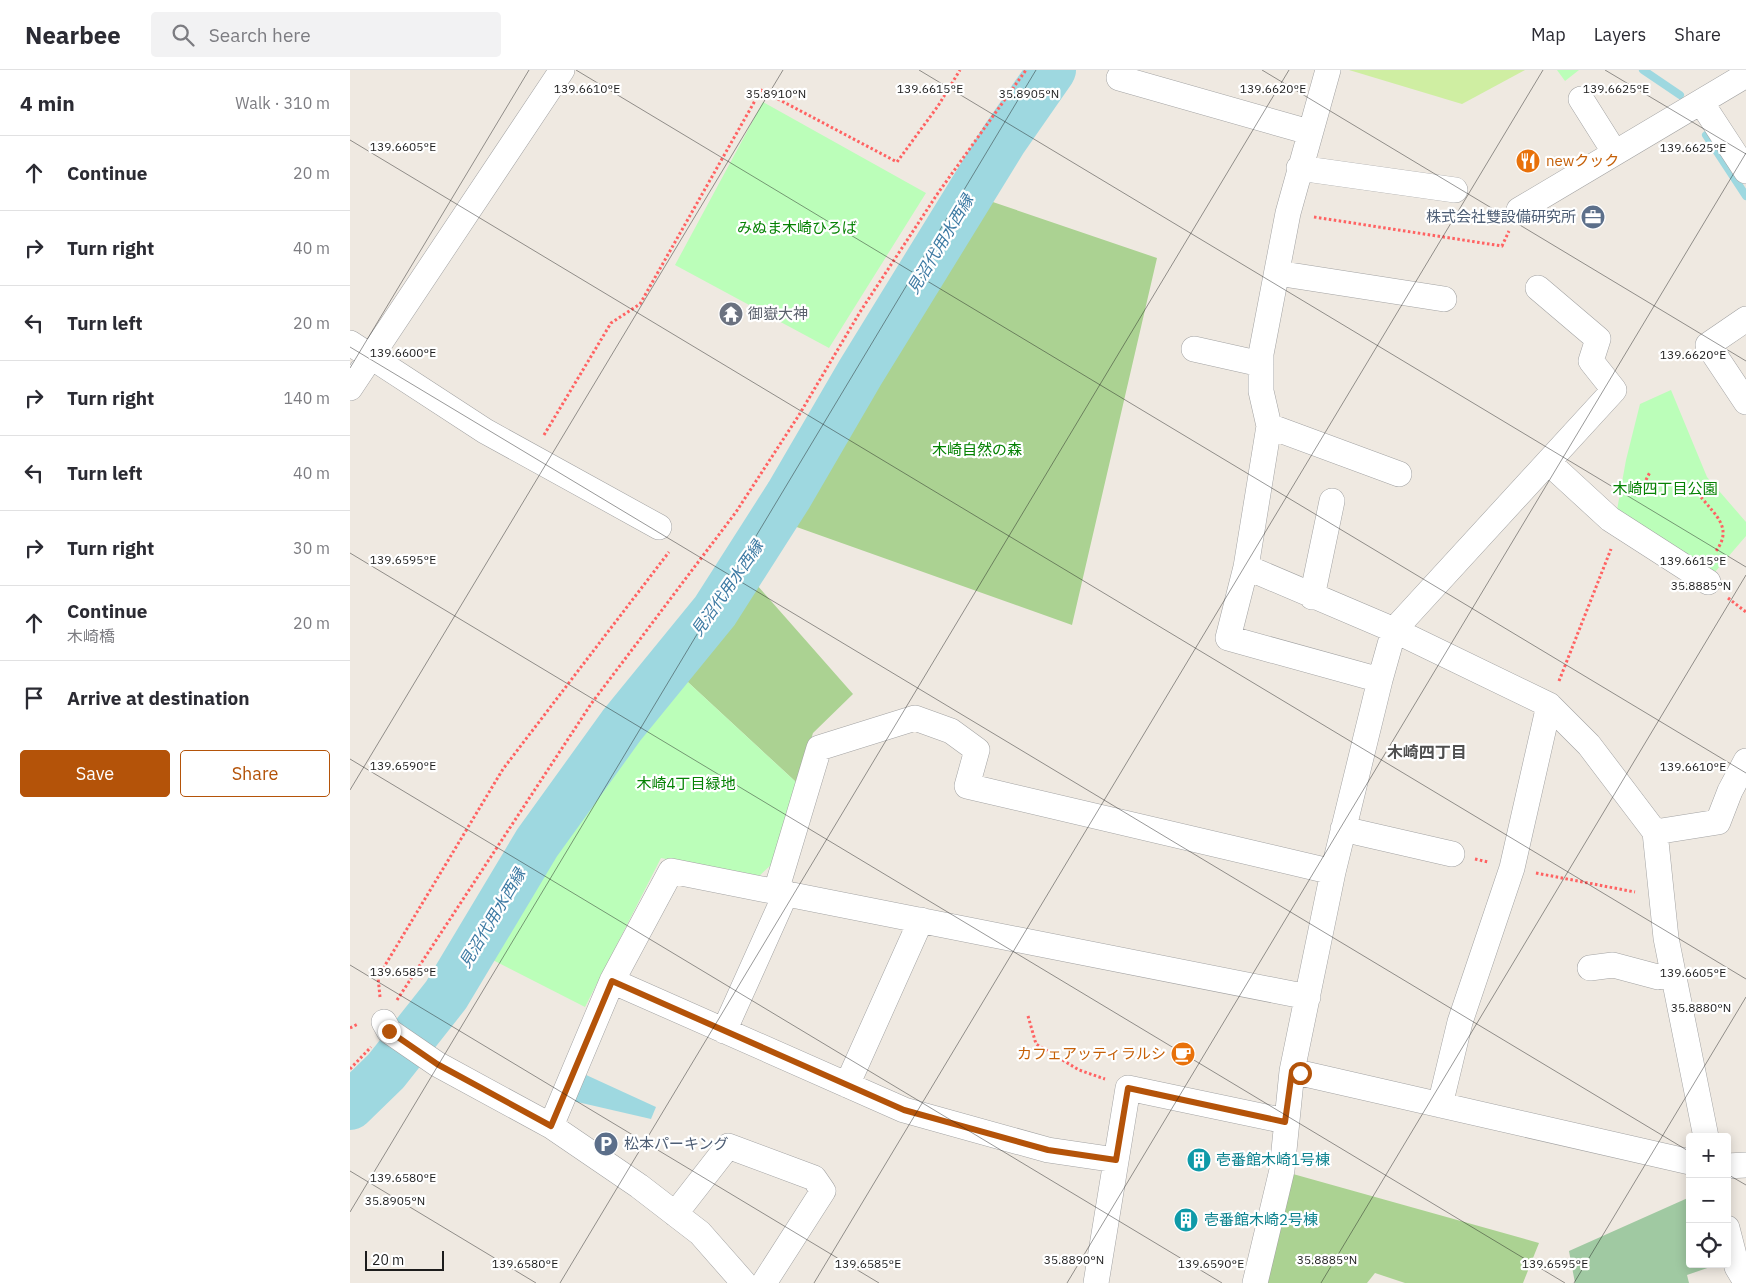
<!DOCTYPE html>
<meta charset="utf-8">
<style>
:root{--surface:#fff;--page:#f2f2f3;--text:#2b2b33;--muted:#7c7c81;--line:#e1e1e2;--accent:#b45309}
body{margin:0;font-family:"IBM Plex Sans","Noto Sans JP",sans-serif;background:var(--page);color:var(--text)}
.controls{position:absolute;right:15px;bottom:15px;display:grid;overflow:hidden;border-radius:5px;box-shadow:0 2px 12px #0003}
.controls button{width:45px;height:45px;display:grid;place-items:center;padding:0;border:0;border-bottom:1px solid var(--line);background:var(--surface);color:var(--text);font:25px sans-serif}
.scale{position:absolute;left:15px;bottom:12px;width:79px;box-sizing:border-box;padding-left:5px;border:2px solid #1c1c1c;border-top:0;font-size:14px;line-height:18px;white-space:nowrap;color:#1c1c1c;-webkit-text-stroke:4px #fff;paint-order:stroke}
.stop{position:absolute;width:15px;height:15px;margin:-11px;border:4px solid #b45309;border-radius:50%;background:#fff}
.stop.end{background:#b45309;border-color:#fff;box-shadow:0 1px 5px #0008}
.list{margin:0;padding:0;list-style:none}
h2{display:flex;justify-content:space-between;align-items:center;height:65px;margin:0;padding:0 20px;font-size:21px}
h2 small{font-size:16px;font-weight:400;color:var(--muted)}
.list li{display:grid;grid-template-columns:32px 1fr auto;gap:15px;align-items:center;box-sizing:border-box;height:75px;padding:0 20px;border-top:1px solid var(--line)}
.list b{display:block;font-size:19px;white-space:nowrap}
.list p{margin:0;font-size:16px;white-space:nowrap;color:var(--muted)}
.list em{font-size:16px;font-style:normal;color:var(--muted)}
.actions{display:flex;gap:10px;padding:15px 20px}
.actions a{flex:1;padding:11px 0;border:1px solid var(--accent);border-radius:5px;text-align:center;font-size:18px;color:var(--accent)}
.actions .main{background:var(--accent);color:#fff}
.icon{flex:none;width:28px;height:28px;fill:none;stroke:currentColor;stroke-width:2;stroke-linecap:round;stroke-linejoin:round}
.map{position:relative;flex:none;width:1396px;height:1213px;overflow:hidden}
header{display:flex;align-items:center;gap:30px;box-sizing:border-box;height:70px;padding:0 25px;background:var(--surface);border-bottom:1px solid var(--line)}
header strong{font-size:24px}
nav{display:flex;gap:28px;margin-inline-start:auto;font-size:18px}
.search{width:350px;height:45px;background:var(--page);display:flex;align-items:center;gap:12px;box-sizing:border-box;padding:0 18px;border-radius:5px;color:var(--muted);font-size:19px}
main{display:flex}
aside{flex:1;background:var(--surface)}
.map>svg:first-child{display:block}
.grass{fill:#cfeea2}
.forest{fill:#abd292}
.cemetery{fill:#a0c9a2}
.park{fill:#bbfeb9}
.water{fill:#9ed8e0}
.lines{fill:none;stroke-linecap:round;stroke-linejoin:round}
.stream{stroke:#9ed8e0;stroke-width:8}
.river{stroke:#9ed8e0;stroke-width:48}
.minor-casing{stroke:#a3a3a3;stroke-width:26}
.path{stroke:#ff6262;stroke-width:3;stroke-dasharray:2.5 2.5;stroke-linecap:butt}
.minor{stroke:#fff;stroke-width:25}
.route{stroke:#b45309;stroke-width:6}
.ticks{fill:none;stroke:#1c1c1c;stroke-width:1;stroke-opacity:0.45}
.labels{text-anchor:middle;stroke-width:4.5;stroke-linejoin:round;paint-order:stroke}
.food-label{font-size:15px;fill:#c56008;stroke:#fff;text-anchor:start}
.service-label{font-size:15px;fill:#4e5e75;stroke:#fff;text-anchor:end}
.park-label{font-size:15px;fill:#058203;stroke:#fff}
.worship-label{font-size:15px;fill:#5b616d;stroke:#fff;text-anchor:start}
.culture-label{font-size:15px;fill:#0d838f;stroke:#fff;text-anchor:start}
.water-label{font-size:16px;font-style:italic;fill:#3d7aa3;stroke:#fff}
.neighbourhood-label{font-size:16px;font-weight:bold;fill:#4f4f4f;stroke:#fff}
.ticks-label{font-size:12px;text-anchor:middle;fill:#1c1c1c;stroke:#fff;stroke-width:4.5;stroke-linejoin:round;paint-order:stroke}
</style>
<header>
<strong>Nearbee</strong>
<div class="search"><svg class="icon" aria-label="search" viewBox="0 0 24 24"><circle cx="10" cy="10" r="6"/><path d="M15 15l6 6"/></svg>Search here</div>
<nav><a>Map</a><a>Layers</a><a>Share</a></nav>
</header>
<main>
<aside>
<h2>4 min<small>Walk · 310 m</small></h2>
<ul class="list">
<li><svg class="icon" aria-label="ahead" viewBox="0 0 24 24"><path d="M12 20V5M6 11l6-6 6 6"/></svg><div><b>Continue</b></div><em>20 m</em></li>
<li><svg class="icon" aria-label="right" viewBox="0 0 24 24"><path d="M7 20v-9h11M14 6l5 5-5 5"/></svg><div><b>Turn right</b></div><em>40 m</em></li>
<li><svg class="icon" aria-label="left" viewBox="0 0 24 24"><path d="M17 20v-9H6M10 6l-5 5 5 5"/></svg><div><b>Turn left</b></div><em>20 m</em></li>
<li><svg class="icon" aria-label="right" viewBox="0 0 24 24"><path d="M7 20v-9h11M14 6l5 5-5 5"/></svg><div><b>Turn right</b></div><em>140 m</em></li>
<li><svg class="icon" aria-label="left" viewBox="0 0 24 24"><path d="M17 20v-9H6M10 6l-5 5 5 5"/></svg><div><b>Turn left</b></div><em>40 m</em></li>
<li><svg class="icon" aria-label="right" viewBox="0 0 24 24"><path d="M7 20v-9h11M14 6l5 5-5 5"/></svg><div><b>Turn right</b></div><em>30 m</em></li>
<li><svg class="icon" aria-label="ahead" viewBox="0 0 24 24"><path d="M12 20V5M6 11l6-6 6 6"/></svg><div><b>Continue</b><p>木崎橋</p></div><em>20 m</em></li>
<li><svg class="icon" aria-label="arrive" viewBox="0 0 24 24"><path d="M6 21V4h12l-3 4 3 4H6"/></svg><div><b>Arrive at destination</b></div></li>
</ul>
<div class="actions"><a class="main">Save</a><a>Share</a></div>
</aside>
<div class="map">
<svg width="1396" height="1213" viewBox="0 0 1396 1213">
<rect width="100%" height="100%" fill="#efe9e1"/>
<path class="grass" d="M999 0H1175L1112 34Z"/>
<path class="forest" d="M631 128 807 188 722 555 441 455 406 514 503 624 463 663 447 713 327 602 382 533 535 277Z
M943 1104 1189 1173 1173 1213H1055L1025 1203 1017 1213H916Z"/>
<path class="cemetery" d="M1340 1127V1194H1369L1337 1205 1339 1213H1225L1219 1181Z"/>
<path class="park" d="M1207 0H1229L1215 11Z
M413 32 576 123 479 278 325 195Z
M1321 320 1357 407 1396 452V466L1365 502 1267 440 1276 390 1290 334Z
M327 602 447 713 422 794 409 806 311 788 235 937 129 883 236 715Z"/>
<path class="water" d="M234 1004 306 1037 301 1049 223 1031Z"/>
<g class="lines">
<path class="stream" d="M1293 0 1330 25
M1356 65 1396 126"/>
<path class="river" d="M0 1036 36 1001 96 925 187 773 272 655 365 541 439 425 510 303 654 69 702 0"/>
<defs>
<path id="minor" d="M978 0 938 143 911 284V321L919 356 896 497 1044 560 1199 635 1239 675 1305 762
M769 8 959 62
M1231 29 1265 83
M1351 32 1396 101
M949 98 1105 120
M1169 140 1396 5
M927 203 1094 229
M1396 249 1358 275 1396 332
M0 273 135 361 309 457
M844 279 911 294
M0 318 212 0
M919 356 1049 404
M1199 393 1260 449 1358 512
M896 497 878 568 1030 610
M962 527 982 431
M993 759 1102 784
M426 821 469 678 565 648 601 661 627 680 617 716 983 802
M1240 898 1263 895 1308 907 1322 903
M262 911 554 1040 698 1080 766 1090
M34 952 39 961 87 994 201 1056 289 1116 350 1163 394 1213
M374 961 436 823
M942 1001 1340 1092
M497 1015 571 850
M1090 1035 1110 952 1162 798 1199 635
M201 1056 262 911 321 801 958 927
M1356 1067 1316 868 1305 762 1368 752 1380 721 1396 691
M1377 1096 1396 1095
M325 1144 378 1076 464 1108 473 1121 414 1213
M1377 1158 1387 1197 1396 1212
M746 1213 778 1018 935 1051
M905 1213 932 1100 942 1001 983 802 1030 610 1044 560 1264 320 1241 291 1248 269 1188 218"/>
</defs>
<use href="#minor" class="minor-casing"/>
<path class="path" d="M964 147 1152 176 1159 161
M194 365 261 253 290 234 411 20 547 92 588 36 610 0
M1296 410 1300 402
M1351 427C1366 446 1383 458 1366 481
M1378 528 1396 542
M1209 611 1261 479
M1125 789 1138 792
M1186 803 1285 822
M30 927 28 907 153 699 319 482
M47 930 241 634 386 442 449 345 510 242 588 123 676 0
M678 946 686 974 729 1000 755 1009
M0 958 8 954
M0 999 21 977"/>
<use href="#minor" class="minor"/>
</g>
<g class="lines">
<path class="route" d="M39 961 87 994 201 1056 262 911 554 1040 698 1080 766 1090 778 1018 935 1052 942 1001 950 1003"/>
</g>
<path class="ticks" d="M226 0 1396 703M569 0 1396 497M912 0 1396 291M1255 0 1396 84M0 70 1396 909M0 277 1340 1082M0 298 179 0M0 483 1215 1213M0 689 872 1213M0 720 433 0M0 895 529 1213M0 1101 186 1213M1377 1104 1396 1115M0 1142 686 0M210 1213 939 0M464 1213 1193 0M717 1213 1396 83M971 1213 1396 505M1224 1213 1396 927"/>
<defs>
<symbol id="restaurant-disc" viewBox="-11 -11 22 22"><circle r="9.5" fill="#e8710a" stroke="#fff"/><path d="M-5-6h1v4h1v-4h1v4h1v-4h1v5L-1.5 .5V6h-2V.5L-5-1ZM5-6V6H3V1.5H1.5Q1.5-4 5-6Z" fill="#fff"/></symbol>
<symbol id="office-disc" viewBox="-11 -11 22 22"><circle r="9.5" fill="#5c6f8a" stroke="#fff"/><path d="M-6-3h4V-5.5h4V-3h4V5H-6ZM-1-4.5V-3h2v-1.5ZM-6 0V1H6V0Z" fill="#fff"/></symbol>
<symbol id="temple-disc" viewBox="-11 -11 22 22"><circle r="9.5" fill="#6b7280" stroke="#fff"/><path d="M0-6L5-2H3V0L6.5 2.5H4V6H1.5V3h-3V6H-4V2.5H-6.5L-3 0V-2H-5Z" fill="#fff"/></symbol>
<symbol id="cafe-disc" viewBox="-11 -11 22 22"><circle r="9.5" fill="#e8710a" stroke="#fff"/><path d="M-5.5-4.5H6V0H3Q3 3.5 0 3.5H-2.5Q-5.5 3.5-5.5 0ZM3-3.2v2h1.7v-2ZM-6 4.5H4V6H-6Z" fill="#fff"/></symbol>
<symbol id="parking-disc" viewBox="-11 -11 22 22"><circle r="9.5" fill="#5c6f8a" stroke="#fff"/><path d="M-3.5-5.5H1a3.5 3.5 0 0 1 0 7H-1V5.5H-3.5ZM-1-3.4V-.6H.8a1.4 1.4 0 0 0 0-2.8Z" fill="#fff"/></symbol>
<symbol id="building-disc" viewBox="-11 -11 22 22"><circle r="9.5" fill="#0f9aa8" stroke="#fff"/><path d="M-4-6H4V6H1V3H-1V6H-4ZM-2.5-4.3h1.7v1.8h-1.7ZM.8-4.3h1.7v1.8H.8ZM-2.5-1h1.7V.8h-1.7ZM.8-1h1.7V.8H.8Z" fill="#fff"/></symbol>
</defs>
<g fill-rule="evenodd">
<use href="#restaurant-disc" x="1164" y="77" width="28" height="28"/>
<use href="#office-disc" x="1229" y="133" width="28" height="28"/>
<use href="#temple-disc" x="367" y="230" width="28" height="28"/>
<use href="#cafe-disc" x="819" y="970" width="28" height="28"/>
<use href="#parking-disc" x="242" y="1060" width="28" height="28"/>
<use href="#building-disc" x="835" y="1076" width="28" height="28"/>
<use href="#building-disc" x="822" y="1136" width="28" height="28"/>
</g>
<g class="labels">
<g class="food-label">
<text x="1196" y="96">newクック</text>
<text x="816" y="989" text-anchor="end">カフェアッティラルシ</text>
</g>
<g class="service-label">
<text x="1226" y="152">株式会社雙設備研究所</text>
<text x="274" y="1079" text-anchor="start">松本パーキング</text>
</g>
<g class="park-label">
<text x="447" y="163">みぬま木崎ひろば</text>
<text x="627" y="385">木崎自然の森</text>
<text x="1315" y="424">木崎四丁目公園</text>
<text x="336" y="719">木崎4丁目緑地</text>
</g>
<g class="worship-label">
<text x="398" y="249">御嶽大神</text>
</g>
<g class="culture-label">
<text x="866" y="1095">壱番館木崎1号棟</text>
<text x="854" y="1155">壱番館木崎2号棟</text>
</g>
<g class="water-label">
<text transform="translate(590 174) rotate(-59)" y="6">見沼代用水西縁</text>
<text transform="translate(377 518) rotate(-55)" y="6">見沼代用水西縁</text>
<text transform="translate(142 848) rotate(-59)" y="6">見沼代用水西縁</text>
</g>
<g class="neighbourhood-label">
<text x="1077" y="688">木崎四丁目</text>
</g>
</g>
<g class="ticks-label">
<text x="923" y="23">139.6620°E</text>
<text x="1266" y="23">139.6625°E</text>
<text x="237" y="23">139.6610°E</text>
<text x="580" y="23">139.6615°E</text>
<text x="426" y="28">35.8910°N</text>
<text x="679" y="28">35.8905°N</text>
<text x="53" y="81">139.6605°E</text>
<text x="1343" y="82">139.6625°E</text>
<text x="53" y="287">139.6600°E</text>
<text x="1343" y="289">139.6620°E</text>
<text x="53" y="494">139.6595°E</text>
<text x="1343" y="495">139.6615°E</text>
<text x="1351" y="520">35.8885°N</text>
<text x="53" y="700">139.6590°E</text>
<text x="1343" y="701">139.6610°E</text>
<text x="53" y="906">139.6585°E</text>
<text x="1343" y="907">139.6605°E</text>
<text x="1351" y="942">35.8880°N</text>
<text x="53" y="1112">139.6580°E</text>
<text x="45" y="1135">35.8905°N</text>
<text x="724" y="1194">35.8890°N</text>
<text x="977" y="1194">35.8885°N</text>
<text x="175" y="1198">139.6580°E</text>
<text x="518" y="1198">139.6585°E</text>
<text x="861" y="1198">139.6590°E</text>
<text x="1205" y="1198">139.6595°E</text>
</g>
</svg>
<div class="controls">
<button>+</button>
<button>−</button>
<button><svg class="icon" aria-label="locate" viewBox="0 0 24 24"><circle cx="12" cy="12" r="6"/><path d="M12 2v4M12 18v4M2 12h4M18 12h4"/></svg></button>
</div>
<div class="scale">20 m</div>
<div class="stop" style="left:950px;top:1003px"></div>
<div class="stop end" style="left:39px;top:961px"></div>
</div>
</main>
